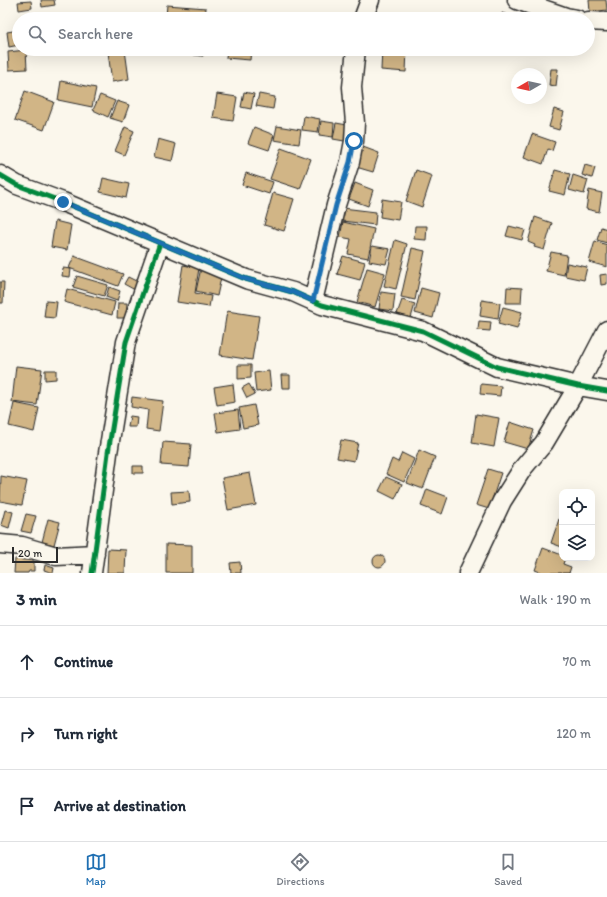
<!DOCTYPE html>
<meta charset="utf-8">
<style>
:root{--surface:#fff;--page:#f2f2f3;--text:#1f2937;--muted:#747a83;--line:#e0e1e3;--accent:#1f6fb2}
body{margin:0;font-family:Itim,sans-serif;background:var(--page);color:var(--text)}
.controls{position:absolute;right:12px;bottom:12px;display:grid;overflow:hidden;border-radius:8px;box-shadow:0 4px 16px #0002}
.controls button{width:36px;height:36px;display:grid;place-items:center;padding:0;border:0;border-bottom:1px solid var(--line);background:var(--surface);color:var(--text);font:20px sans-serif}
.compass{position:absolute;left:511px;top:68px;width:36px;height:36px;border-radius:50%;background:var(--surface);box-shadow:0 4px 16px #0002;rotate:261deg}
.scale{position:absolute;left:12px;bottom:10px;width:46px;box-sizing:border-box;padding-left:4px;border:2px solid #2b2b2b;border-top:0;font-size:11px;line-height:14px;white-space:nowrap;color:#2b2b2b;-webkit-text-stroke:3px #fbf7ec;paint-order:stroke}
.stop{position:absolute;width:12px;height:12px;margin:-9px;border:3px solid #1f6fb2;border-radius:50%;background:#fff}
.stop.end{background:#1f6fb2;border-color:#fff;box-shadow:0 1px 4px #0008}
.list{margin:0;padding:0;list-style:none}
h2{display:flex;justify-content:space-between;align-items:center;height:52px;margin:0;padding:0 16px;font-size:17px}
h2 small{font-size:13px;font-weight:400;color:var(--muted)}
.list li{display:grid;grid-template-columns:26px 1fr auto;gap:12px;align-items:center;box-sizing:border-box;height:72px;padding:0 16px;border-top:1px solid var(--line)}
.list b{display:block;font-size:15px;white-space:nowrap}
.list em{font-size:13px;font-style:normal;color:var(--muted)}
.icon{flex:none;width:22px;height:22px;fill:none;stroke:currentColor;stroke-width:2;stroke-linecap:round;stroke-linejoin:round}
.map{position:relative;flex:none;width:607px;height:573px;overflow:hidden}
.search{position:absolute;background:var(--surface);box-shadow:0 4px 16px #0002;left:12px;right:12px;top:12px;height:44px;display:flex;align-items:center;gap:10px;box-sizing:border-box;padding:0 14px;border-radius:22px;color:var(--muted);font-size:15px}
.sheet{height:268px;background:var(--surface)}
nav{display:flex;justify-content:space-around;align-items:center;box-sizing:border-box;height:56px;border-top:1px solid var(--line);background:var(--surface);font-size:11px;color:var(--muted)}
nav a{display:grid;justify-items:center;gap:2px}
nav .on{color:var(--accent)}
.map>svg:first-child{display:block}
.building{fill:#d1b586;stroke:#2b2b2b}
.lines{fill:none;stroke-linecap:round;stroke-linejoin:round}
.minor-casing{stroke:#2b2b2b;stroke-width:21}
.minor{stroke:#fbf7ec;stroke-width:18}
.cycleway-casing{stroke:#fbf7ec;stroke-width:8}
.cycleway{stroke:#00873e;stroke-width:5}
.route{stroke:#1f6fb2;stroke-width:5}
</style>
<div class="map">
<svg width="607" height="573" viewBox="0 0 607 573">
<rect width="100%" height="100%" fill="#fbf7ec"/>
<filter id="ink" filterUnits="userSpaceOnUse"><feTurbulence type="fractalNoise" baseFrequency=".025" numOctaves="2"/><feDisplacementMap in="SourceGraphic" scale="8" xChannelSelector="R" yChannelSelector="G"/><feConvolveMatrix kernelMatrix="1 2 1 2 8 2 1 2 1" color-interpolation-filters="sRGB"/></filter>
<g filter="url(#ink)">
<path class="building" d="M41 0H54L55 5 42 7Z
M589 0H606L607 10 590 12Z
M31 1 32 8 19 10 18 2Z
M167 5 206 8 205 19 166 16Z
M394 13 404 15V19H393Z
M502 13 519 19H500Z
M529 13 552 19H528Z
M19 30V45L9 47 7 32Z
M195 49H204L203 56 194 55Z
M227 49H251L250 60 226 58Z
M382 49H407L406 72 381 70Z
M26 50 27 69 9 70 8 52Z
M125 50 129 79 112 82 108 52Z
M551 69H558L556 86 549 85Z
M61 81 96 88 92 107 58 100Z
M25 91 54 102 44 130 15 120Z
M244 92 254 94 251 109 241 107Z
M217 94 237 97 233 121 213 118Z
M259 94 275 97 273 109 256 106Z
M100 95 115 101 108 117 93 110Z
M117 101 129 105 123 122 110 118Z
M554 109 564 112 559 130 549 127Z
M304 116 320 119 318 132 302 130Z
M321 121 334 123 333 137 319 135Z
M336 123 353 126 350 142 333 139Z
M277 126 301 130 299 144 274 140Z
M125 127 134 131 124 155 115 151Z
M254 127 274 135 269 150 248 143Z
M532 134 555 142 552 151 548 149 543 164 524 157Z
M158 139 176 144 172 161 154 157Z
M363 147 379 153 373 172 356 167Z
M281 148 311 159 300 189 270 179Z
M585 165 595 168 592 178 582 175Z
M416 170 432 176 422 207 406 201Z
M555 170 570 174 565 195 549 191Z
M246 173 273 182 269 194 242 185Z
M573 175 588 180 584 194 569 190Z
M103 178 129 184 126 198 100 192Z
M355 183 373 190 368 206 349 199Z
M589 190 602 193 599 212 586 209Z
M273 193 294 199 284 231 264 225Z
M382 199 401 202 398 220 380 217Z
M343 208 376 212 375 225 342 221Z
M535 217 552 223 544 250 534 247 535 245 528 242Z
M55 221 71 225 67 250 51 247Z
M343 222 374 229 368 258 348 254 351 239 340 237Z
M415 226H427L426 240 414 239Z
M509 226 525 230 522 240 506 236Z
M601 227 607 229V243L597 240Z
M395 240 407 244 396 289 384 286Z
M595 241 607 245V267L589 262Z
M372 246 390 249 386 264 369 261Z
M412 248 425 251 415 300 401 297Z
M551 252 567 255 564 275 546 271Z
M74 256 123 274 118 286 69 268Z
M343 256 365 262 360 280 337 274Z
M567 263 587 267 584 280 565 276Z
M183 265 199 268 195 293 211 296 209 307 177 302Z
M63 268 71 269 70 277 62 276Z
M201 268 222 273 217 296 196 291Z
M367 268 385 273 375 307 357 302Z
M607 274V284L601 285 600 275Z
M77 276 108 285 104 296 73 287Z
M128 277 138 282 135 290 124 284Z
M0 282H4L3 303H0Z
M109 287 120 291 117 301 106 297Z
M507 287 522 288 521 303H506Z
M421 288 439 293 433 318 415 313Z
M67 289 115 302 112 315 64 302Z
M381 292 395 294 393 311 379 309Z
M402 300 415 304 411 318 397 314Z
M482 300 500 303 498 319 480 316Z
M46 301 57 302 55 318 44 317Z
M118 303H127L126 318H117Z
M503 307 522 312 517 329 498 324Z
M227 311 259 316 252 360 220 355Z
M479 321 491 322 490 331 478 330Z
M238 365H251V378L238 379Z
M16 366 42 369 37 405 12 402Z
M45 370H56V379L45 380Z
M269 371 271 390 256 392 254 373Z
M281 375H290V388H282Z
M233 384 235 402 217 405 214 387Z
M249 384 255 394 247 398 242 388Z
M481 384 501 386 500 396 480 394Z
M132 397 163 401 159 431 146 429 148 410 131 407Z
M14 403 39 408 34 432 9 426Z
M254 405 258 425 243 428 239 408Z
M238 410 240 429 218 432 215 413Z
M476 414 499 418 494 447 472 443Z
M130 416 137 417 136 427H128Z
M510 422 534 430 528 449 504 442Z
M341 440 358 443 354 461 337 458Z
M163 442 191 444 189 467 161 465Z
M419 450 435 457 423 489 407 483Z
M402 453 414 459 404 482 386 474 392 459 398 462Z
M133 466H143V473H133Z
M488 469 501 473 489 509 476 505Z
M250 473 256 505 228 510 222 478Z
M1 476 27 481 22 505 0 501Z
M386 477 402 484 395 499 379 491Z
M427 489 448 497 442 514 421 506Z
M189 491 190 502 172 504 171 492Z
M5 510 13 512 9 528 1 525Z
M26 514 36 516 31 533 21 531Z
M48 519 60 522 54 545 42 542Z
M559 519 562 520V547L551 543Z
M166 544 192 545V573H166Z
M543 548 562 555V558H565L563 564 571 567 569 573H543L535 570Z
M108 549 126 550 125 573H107Z
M373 561a6 6 0 1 1 12 0a6 6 0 1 1-12 0Z
M15 559 34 561V571H29L28 573H14Z
M240 562 241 573H231L230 563Z
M45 565 54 568 53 573 44 570Z"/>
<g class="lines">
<defs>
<path id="minor" d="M517 0 566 17 577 19
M363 19 370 0
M588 21 607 22
M0 175 17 185 63 202 246 279 293 292 322 305 423 331 497 367 578 386 607 391
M313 301 336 205 350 162 354 141 355 123 352 87 356 49
M0 544 22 546 56 556 95 554
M92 573 108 453 126 342 160 243
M468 573 502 501 523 468 544 443 578 386 607 330"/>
</defs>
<use href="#minor" class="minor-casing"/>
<use href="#minor" class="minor"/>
<defs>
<path id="cycleway" d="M0 175 17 185 63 202 246 279 293 292 322 305 423 331 497 367 578 386 607 391
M92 573 108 453 126 342 160 243"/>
</defs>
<use href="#cycleway" class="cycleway-casing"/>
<use href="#cycleway" class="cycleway"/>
</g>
</g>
<g class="lines" filter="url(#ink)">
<path class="route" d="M63 202 246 279 293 292 313 301 336 205 350 162 354 141"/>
</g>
</svg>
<div class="controls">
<button><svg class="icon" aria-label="locate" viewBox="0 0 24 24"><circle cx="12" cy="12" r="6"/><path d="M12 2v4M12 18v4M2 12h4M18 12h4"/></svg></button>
<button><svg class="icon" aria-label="layers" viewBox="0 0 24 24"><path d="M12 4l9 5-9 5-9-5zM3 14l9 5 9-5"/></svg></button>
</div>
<svg class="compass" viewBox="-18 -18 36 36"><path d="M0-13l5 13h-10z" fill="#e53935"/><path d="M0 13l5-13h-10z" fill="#747a83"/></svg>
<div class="scale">20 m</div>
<div class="stop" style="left:354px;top:141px"></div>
<div class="stop end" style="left:63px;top:202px"></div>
<div class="search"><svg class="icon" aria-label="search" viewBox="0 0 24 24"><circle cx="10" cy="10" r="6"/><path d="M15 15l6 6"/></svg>Search here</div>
</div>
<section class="sheet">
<h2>3 min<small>Walk · 190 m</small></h2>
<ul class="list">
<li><svg class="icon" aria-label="ahead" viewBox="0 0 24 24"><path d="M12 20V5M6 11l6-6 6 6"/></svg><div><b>Continue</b></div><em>70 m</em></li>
<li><svg class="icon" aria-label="right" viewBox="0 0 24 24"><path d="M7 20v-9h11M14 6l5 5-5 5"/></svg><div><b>Turn right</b></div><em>120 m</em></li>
<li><svg class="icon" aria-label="arrive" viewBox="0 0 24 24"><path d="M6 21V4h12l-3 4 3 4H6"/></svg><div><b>Arrive at destination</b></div></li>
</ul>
</section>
<nav>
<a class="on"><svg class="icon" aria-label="map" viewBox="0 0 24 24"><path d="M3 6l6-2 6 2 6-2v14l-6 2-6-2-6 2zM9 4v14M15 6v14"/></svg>Map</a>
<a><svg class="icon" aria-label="directions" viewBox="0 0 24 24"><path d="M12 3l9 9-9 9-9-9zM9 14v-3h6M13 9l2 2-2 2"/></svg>Directions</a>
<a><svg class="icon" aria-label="saved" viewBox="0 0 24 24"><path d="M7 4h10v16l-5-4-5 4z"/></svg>Saved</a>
</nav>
